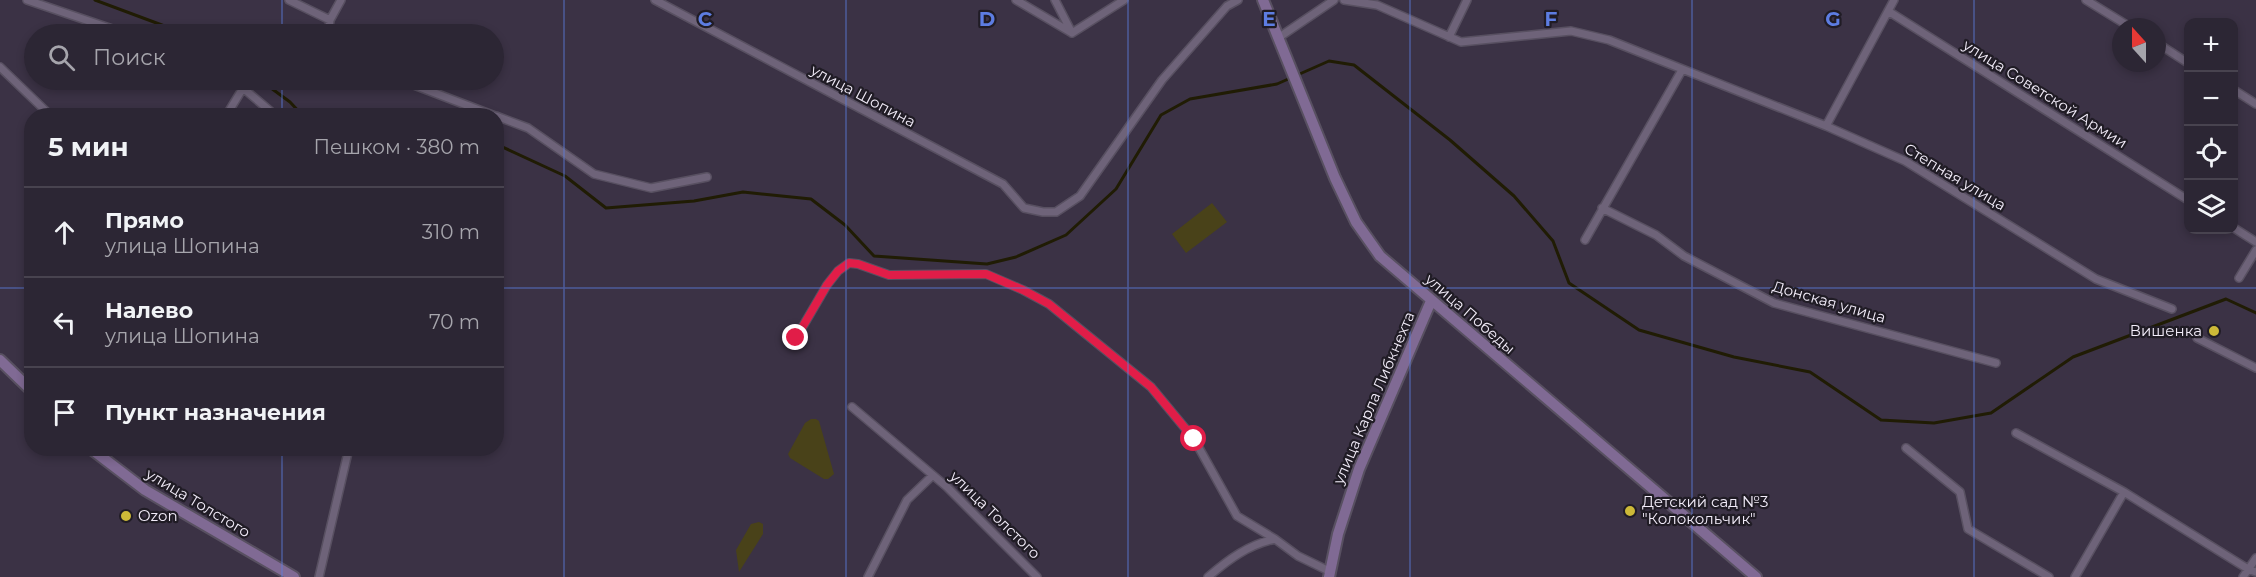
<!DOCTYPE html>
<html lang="ru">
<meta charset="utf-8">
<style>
:root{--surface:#2c2634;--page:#383240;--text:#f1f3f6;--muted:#a6a5ac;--line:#48434f}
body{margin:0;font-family:Montserrat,sans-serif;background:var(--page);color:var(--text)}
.controls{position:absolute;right:18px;top:18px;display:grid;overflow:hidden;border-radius:12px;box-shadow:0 3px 9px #0003}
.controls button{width:54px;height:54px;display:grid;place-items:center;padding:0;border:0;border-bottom:2px solid var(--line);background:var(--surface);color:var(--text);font:30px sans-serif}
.compass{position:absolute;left:2112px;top:18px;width:54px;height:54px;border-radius:50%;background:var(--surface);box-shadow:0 3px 9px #0003;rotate:339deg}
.stop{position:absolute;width:18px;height:18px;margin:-14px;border:4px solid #e11d48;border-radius:50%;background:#fff}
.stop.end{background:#e11d48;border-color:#fff;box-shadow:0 2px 6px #0008}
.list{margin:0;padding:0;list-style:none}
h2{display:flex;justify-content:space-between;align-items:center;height:78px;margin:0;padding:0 24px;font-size:26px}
h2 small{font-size:20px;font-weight:400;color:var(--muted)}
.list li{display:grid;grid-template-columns:39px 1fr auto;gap:18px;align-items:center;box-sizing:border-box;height:90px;padding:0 24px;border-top:2px solid var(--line)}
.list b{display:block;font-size:22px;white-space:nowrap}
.list p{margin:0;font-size:20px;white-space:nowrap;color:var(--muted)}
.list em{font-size:20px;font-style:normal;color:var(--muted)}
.icon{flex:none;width:33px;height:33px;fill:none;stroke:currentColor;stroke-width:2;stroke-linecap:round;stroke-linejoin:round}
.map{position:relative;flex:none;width:2256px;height:577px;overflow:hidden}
.search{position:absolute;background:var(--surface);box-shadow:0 3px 9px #0003;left:24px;top:24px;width:480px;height:66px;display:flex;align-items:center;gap:15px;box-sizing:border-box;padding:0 21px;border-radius:33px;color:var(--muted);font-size:22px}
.panel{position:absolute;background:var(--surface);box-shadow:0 3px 9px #0003;left:24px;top:108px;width:480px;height:348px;border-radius:24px}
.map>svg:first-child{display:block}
.green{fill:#494219}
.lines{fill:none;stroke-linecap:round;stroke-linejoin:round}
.stream{stroke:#201c04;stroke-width:3}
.street-casing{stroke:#585061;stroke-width:10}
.secondary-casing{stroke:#585061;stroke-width:14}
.street{stroke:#6e6379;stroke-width:7}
.secondary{stroke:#806a94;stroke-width:10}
.route{stroke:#e11d48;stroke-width:8}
.grid{fill:none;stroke:#5d7de2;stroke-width:1.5;stroke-opacity:0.55}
.poi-dot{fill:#cdb938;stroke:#201c25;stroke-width:2}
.labels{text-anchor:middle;stroke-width:4.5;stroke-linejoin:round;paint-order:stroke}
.street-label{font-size:15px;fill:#f2ecf9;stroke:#201c25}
.poi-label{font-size:15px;fill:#f2ecf9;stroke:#201c25;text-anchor:start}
.grid-label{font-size:20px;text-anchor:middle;font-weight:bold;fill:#5d7de2;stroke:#201c25;stroke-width:4.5;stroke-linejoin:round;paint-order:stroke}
</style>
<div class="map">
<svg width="2256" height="577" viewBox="0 0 2256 577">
<rect width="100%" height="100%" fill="#3b3245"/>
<path class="green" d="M1212 203 1227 222 1186 253 1172 234Z
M811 419H816L819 421 834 474 828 479H824L790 458 788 454 805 423Z
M759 522 763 524V534L739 572 736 550 751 524Z"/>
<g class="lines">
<path class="stream" d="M95 0 186 34
M260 80 290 102 303 116
M496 144 565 176 606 208 694 201 743 192 811 199 845 225 874 256 987 264 1016 257 1066 235 1116 189 1161 115 1190 99 1277 84 1329 61 1354 65 1450 140 1514 196 1553 241 1569 283 1639 330 1734 357 1810 372 1881 420 1934 423 1991 413 2073 357 2226 299 2256 313"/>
<defs>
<path id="street" d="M27 0 127 34
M289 0 330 20
M655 0 1003 184 1024 208 1043 212H1056L1080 196 1162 80 1227 6 1238 0
M1016 0 1072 33
M1055 0 1072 33
M1344 0 1377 5 1461 42 1571 31 1609 40 1826 126 1905 161 2096 279 2172 309
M2086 0 2130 27
M1888 11 2188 200
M1072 33 1124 0
M328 34 330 20 341 0
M1449 37 1467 0
M1278 38 1334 0
M2157 43 2188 63
M0 67 51 116
M227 80 243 88 276 116
M401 80 495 116
M2234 90 2256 104
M226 116 243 88
M496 116 528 128 594 174 651 188 707 177
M1826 126 1894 0
M1602 208 1656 235 1684 256 1774 303 1996 363
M2234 228 2256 242
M1585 240 1682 70
M2239 278 2256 250
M796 338 827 285 838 271 849 263 858 264 889 275 986 274 1023 290 1049 304 1151 387 1194 439 1237 516 1275 539 1298 556 1329 571
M2197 338 2256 368
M852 407 947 487 1037 577
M2016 433 2124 492 2248 569 2256 572
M1906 448 1960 492 1968 529 2049 577
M319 577 349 448
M868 577 907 500 932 476
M1208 577C1229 559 1248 545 1275 539
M2075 577 2124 492
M2243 577 2256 558"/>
<path id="secondary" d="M1263 0 1335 178 1356 222 1380 256 1756 577
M0 360 32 391
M90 448 145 490 294 577
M1329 577 1338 534 1359 469 1431 301"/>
</defs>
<use href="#street" class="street-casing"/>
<use href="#secondary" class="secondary-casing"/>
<use href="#street" class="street"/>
<use href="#secondary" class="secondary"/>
</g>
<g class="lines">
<path class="route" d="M796 338 827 285 838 271 849 263 858 264 889 275 986 274 1023 290 1049 304 1151 387 1194 439"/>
</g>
<path class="grid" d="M282 0V34M564 0V577M846 0V577M1128 0V577M1410 0V577M1692 0V577M1974 0V577M282 80V116M0 288H32M496 288H2256M282 448V577"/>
<g class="poi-dot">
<circle cx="2214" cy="331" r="6"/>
<circle cx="1630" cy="511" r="6"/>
<circle cx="126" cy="516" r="6"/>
</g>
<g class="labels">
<g class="street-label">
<text transform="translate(2045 94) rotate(32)" y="5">улица Советской Армии</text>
<text transform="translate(863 96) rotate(28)" y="5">улица Шопина</text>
<text transform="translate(1955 177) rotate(31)" y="5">Степная улица</text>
<text transform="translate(1829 302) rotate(16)" y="5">Донская улица</text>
<text transform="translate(1470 314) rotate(41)" y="5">улица Победы</text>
<text transform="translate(1374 398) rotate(-67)" y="5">улица Карла Либкнехта</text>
<text transform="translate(198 503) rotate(31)" y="5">улица Толстого</text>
<text transform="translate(995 515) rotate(44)" y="5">улица Толстого</text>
</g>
<g class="poi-label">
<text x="2202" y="336" text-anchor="end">Вишенка</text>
<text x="1642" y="507">Детский сад №3<tspan x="1642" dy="17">"Колокольчик"</tspan></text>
<text x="138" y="521">Ozon</text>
</g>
</g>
<g class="grid-label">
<text x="705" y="26">C</text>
<text x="987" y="26">D</text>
<text x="1269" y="26">E</text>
<text x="1551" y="26">F</text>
<text x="1833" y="26">G</text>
</g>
</svg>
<div class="controls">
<button>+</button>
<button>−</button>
<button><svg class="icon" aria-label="locate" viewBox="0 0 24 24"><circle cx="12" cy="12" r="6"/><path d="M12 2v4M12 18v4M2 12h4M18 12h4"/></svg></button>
<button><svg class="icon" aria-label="layers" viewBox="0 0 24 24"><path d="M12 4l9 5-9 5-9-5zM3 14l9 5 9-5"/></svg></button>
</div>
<svg class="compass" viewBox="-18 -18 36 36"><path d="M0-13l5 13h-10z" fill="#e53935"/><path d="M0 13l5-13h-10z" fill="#a6a5ac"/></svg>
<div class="stop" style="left:1194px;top:439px"></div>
<div class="stop end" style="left:796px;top:338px"></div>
<div class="search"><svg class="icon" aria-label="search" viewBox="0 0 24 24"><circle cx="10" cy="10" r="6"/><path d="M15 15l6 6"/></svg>Поиск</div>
<section class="panel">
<h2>5 мин<small>Пешком · 380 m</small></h2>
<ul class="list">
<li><svg class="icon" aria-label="ahead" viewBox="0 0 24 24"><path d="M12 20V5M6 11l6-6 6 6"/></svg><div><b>Прямо</b><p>улица Шопина</p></div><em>310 m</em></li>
<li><svg class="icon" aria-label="left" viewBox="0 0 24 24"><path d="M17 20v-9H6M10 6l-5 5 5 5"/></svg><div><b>Налево</b><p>улица Шопина</p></div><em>70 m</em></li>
<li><svg class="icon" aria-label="arrive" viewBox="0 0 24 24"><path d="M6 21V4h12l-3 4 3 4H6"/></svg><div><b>Пункт назначения</b></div></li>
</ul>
</section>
</div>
